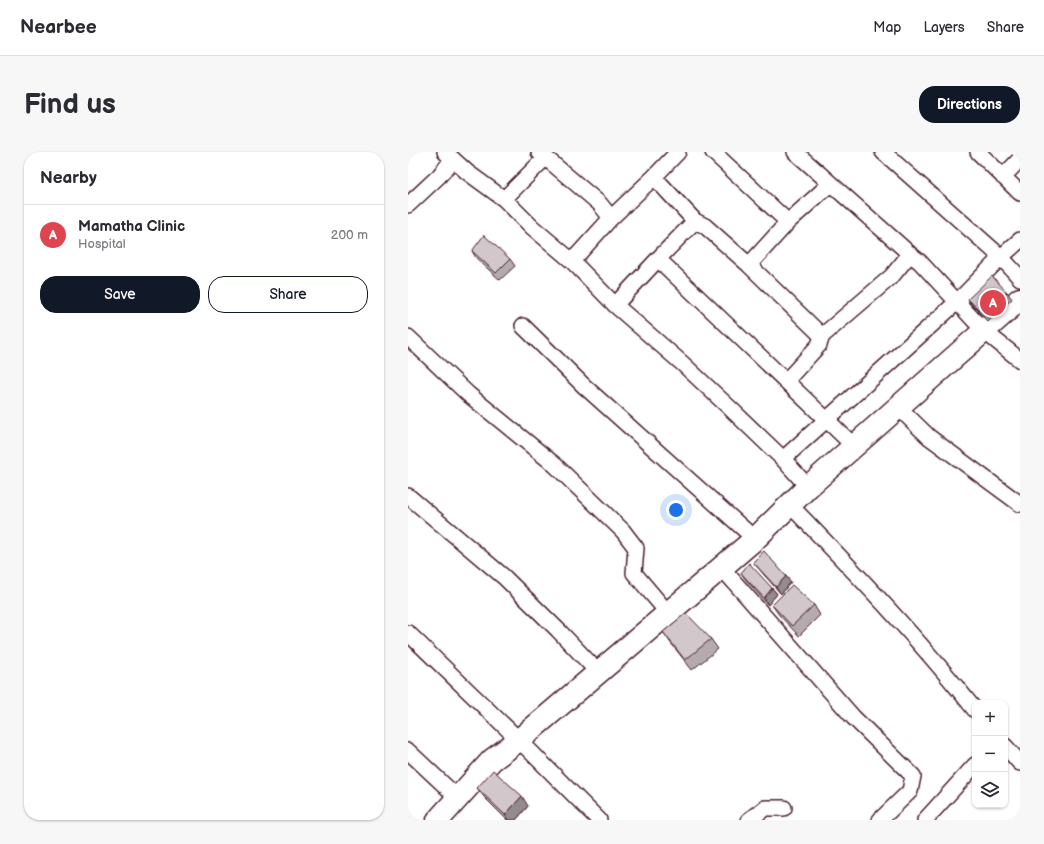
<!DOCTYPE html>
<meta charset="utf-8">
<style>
:root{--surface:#fff;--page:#f7f7f7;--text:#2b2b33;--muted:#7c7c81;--line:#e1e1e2;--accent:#111827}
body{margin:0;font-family:"Balsamiq Sans",sans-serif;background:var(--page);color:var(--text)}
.controls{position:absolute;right:12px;bottom:12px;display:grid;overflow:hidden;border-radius:8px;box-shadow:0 1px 3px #0004}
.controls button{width:36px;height:36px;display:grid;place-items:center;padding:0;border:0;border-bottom:1px solid var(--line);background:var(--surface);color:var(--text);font:20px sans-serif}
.you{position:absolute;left:268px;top:358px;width:14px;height:14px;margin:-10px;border:3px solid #fff;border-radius:50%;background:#1a73e8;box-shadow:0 0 0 6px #1a73e833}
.badge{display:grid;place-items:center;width:26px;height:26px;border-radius:50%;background:var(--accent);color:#fff;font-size:13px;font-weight:700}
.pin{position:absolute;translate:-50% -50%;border:2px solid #fff;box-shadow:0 1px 4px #0006}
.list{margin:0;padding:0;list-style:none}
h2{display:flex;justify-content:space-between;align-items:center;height:52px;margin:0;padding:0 16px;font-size:17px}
h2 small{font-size:13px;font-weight:400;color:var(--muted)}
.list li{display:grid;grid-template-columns:26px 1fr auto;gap:12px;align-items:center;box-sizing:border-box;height:60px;padding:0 16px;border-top:1px solid var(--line)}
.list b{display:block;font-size:15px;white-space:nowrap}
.list p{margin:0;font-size:13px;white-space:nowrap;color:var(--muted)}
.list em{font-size:13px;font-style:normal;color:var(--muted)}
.actions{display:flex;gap:8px;padding:12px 16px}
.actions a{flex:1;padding:9px 0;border:1px solid var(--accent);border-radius:16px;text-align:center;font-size:14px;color:var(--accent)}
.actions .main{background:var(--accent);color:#fff}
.icon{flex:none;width:22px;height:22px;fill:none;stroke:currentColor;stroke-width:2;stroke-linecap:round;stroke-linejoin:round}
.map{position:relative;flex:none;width:612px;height:668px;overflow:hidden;border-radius:16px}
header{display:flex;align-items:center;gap:24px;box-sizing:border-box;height:56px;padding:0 20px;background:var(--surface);border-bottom:1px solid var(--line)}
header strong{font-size:19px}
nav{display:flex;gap:22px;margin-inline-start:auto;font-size:14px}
.intro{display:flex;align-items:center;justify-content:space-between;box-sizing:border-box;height:96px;padding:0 24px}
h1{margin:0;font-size:28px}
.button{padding:10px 18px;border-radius:16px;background:var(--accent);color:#fff;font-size:14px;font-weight:700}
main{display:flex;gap:24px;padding:0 24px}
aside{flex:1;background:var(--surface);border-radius:16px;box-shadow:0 1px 3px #0004}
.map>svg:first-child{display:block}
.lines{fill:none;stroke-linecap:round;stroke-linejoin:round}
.minor-casing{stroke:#4a1f2b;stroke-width:18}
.secondary-casing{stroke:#4a1f2b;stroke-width:25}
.minor{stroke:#fff;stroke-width:15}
.secondary{stroke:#fff;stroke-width:22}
.wall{fill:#b5abaf;stroke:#4a1f2b}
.shaded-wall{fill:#938b8e;stroke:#4a1f2b}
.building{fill:#d2c7cb;stroke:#4a1f2b}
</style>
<header>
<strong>Nearbee</strong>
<nav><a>Map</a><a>Layers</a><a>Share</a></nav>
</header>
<div class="intro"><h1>Find us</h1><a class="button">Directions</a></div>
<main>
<aside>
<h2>Nearby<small></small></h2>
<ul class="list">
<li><span class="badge" style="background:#e0444e">A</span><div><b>Mamatha Clinic</b><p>Hospital</p></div><em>200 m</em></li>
</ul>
<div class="actions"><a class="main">Save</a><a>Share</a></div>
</aside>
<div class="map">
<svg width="612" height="668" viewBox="0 0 612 668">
<rect width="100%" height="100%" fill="#fff"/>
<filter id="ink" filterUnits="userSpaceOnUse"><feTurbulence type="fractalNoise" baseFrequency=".025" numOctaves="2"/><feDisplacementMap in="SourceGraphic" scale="8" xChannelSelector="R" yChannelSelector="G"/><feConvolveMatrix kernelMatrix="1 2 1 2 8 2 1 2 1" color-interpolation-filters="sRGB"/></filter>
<g filter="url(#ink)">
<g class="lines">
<defs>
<path id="minor" d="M37 0 59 20 96 47 124 75 164 109 207 153 275 212 324 258 375 307 400 335
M131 0 192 52 203 66
M305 0 380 70
M387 0 502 102 512 110 576 179 612 208
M475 0 593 105 612 126
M570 0 612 41
M246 25 287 69 297 74 341 113 414 184
M595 25 612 7
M96 47 137 6
M0 53 31 24 45 7
M250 107 446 294
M164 109 203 66 246 25 270 0
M341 113 380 70 422 32
M207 153 250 107 287 69
M115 174 176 234 347 387
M0 185 60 242 147 313 215 379 228 396 226 421 260 461
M378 229 411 193 414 184 484 124 502 102
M490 255 521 285 612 352
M375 307 550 149 593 105 612 88
M0 344 96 425 150 478 190 520
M382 353C446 419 510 486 567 558
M313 415 445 565 505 624 502 639 472 668
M0 481 111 588 191 668
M597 594 612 611
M0 599 50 646
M341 668 357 656H376
M517 668 567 613"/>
<path id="secondary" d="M30 668 84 608 111 588 347 387 400 335 612 147"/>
</defs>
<use href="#minor" class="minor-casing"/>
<use href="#secondary" class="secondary-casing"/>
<use href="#minor" class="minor"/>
<use href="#secondary" class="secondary"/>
</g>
<path class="wall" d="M64 99 102 107 107 114 92 128 68 106Z
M599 140 604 147 580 170 565 154 560 147Z
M345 410 378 424 383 430 373 442 350 416Z
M333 421 364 436 369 442 360 453 338 428Z
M364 453H406L412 463 391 484 371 463Z
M255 480 303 487 310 497 284 518 262 490Z
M69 636 120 654 108 668H99L76 645Z"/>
<path class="shaded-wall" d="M378 424 383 430 373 442 368 435Z
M364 436 369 442 360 453 356 446Z
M114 644 120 654 108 668H100L97 663Z"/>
<path class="building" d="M76 83 102 107 88 121 64 99Z
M584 124 599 140 576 163 560 147Z
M356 399 378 424 368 435 345 410Z
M341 411 364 436 356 446 333 421Z
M384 433 406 453 384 474 364 453Z
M278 461 303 487 277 508 255 480Z
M85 618 114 644 97 663 69 636Z"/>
</g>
</svg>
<div class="controls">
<button>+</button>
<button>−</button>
<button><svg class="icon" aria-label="layers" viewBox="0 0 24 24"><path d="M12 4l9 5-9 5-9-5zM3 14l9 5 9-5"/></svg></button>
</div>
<div class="you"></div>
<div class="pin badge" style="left:585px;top:151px;background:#e0444e">A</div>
</div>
</main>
